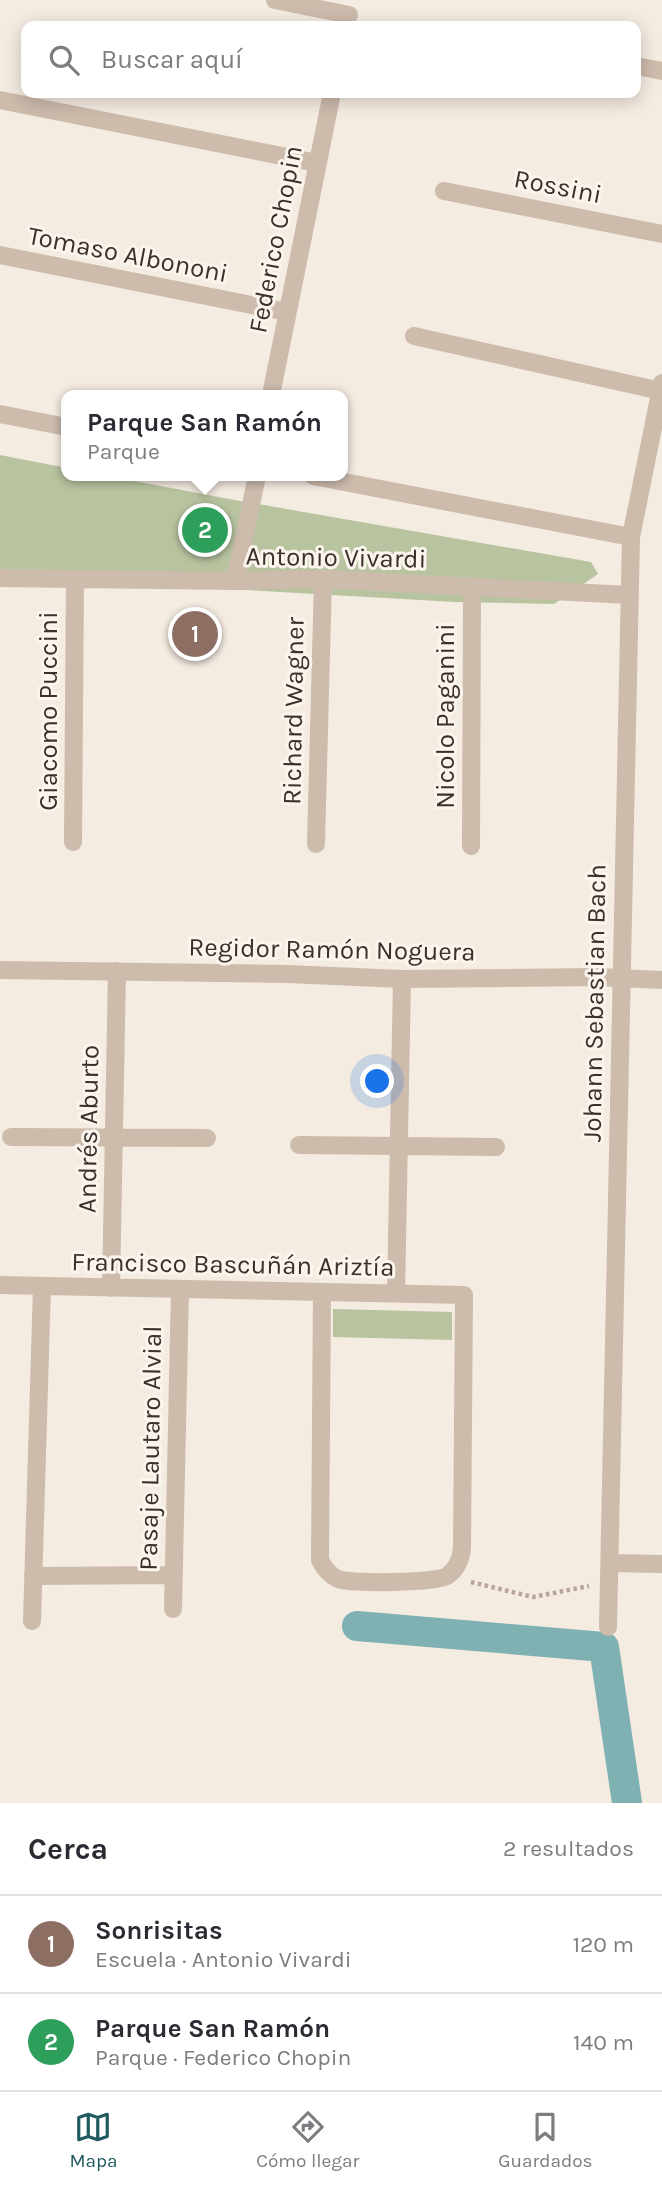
<!DOCTYPE html>
<html lang="es">
<meta charset="utf-8">
<style>
:root{--surface:#fff;--page:#f2f2f3;--text:#2b2b33;--muted:#7c7c81;--line:#e1e1e2;--accent:#1f5a5e}
body{margin:0;font-family:Karla,sans-serif;background:var(--page);color:var(--text)}
.you{position:absolute;left:378px;top:1082px;width:24px;height:24px;margin:-18px;border:5px solid #fff;border-radius:50%;background:#1a73e8;box-shadow:0 0 0 10px #1a73e833}
.badge{display:grid;place-items:center;width:46px;height:46px;border-radius:50%;background:var(--accent);color:#fff;font-size:23px;font-weight:700}
.pin{position:absolute;translate:-50% -50%;border:4px solid #fff;box-shadow:0 2px 7px #0006}
.popup{position:absolute;left:61px;top:390px;width:287px;height:91px;box-sizing:border-box;display:grid;place-content:center;border-radius:14px;background:var(--surface);filter:drop-shadow(0 2px 5px #0005);font-size:23px;white-space:nowrap;color:var(--muted)}
.popup b{font-size:26px;color:var(--text)}
.popup::after{content:'';position:absolute;left:50%;top:100%;margin-left:-14px;border:14px solid transparent;border-top-color:var(--surface)}
.list{margin:0;padding:0;list-style:none}
h2{display:flex;justify-content:space-between;align-items:center;height:91px;margin:0;padding:0 28px;font-size:30px}
h2 small{font-size:23px;font-weight:400;color:var(--muted)}
.list li{display:grid;grid-template-columns:46px 1fr auto;gap:21px;align-items:center;box-sizing:border-box;height:98px;padding:0 28px;border-top:2px solid var(--line)}
.list b{display:block;font-size:26px;white-space:nowrap}
.list p{margin:0;font-size:23px;white-space:nowrap;color:var(--muted)}
.list em{font-size:23px;font-style:normal;color:var(--muted)}
.icon{flex:none;width:38px;height:38px;fill:none;stroke:currentColor;stroke-width:2;stroke-linecap:round;stroke-linejoin:round}
.map{position:relative;flex:none;width:662px;height:1803px;overflow:hidden}
.search{position:absolute;background:var(--surface);box-shadow:0 4px 18px #0003;left:21px;right:21px;top:21px;height:77px;display:flex;align-items:center;gap:18px;box-sizing:border-box;padding:0 24px;border-radius:14px;color:var(--muted);font-size:26px}
.sheet{height:287px;background:var(--surface)}
nav{display:flex;justify-content:space-around;align-items:center;box-sizing:border-box;height:98px;border-top:2px solid var(--line);background:var(--surface);font-size:19px;color:var(--muted)}
nav a{display:grid;justify-items:center;gap:4px}
nav .on{color:var(--accent)}
.map>svg:first-child{display:block}
.green{fill:#b8c4a0}
.lines{fill:none;stroke-linecap:round;stroke-linejoin:round}
.canal{stroke:#7fb0b2;stroke-width:30}
.path{stroke:#b9a596;stroke-width:4.5;stroke-dasharray:3.5 3.5;stroke-linecap:butt}
.minor{stroke:#cdbbac;stroke-width:18}
.labels{text-anchor:middle;stroke-width:6;stroke-linejoin:round;paint-order:stroke}
.street-label{font-size:26px;fill:#3b302b;stroke:#fbf5ee}
</style>
<div class="map">
<svg width="662" height="1803" viewBox="0 0 662 1803">
<rect width="100%" height="100%" fill="#f4ebe1"/>
<path class="green" d="M0 455 67 468V476H108L229 499 591 562 598 574 554 604 455 602 193 587 0 583Z
M333 1309 452 1312V1340L333 1337Z"/>
<g class="lines">
<path class="canal" d="M357 1626 604 1647 627 1803"/>
<path class="path" d="M471 1582 533 1597 589 1586"/>
<path class="minor" d="M275 0 349 15
M636 66 662 71
M0 100 317 163
M444 191 662 234
M0 255 287 312
M414 336 661 391
M271 395 332 93
M0 414 67 427
M313 476 631 537
M0 578 235 581 323 579 629 595
M235 581 257 476
M73 842 75 579
M316 844 323 579
M471 846 472 586
M0 970 287 974 402 979 597 977 662 980
M11 1137 207 1138
M299 1145 496 1147
M0 1285 464 1295 462 1548C461 1559 457 1569 447 1576 436 1583 350 1584 338 1579 329 1575 324 1568 320 1560L322 1292
M111 1288 117 971
M396 1294 402 979
M610 1563 662 1564
M33 1576 173 1575
M173 1609 180 1289
M32 1621 42 1286
M608 1627 631 537 662 383"/>
</g>
<g class="labels">
<g class="street-label">
<text transform="translate(558 186) rotate(11)" y="9">Rossini</text>
<text transform="translate(275 239) rotate(-79)" y="9">Federico Chopin</text>
<text transform="translate(128 254) rotate(11)" y="9">Tomaso Albononi</text>
<text transform="translate(336 557) rotate(1)" y="9">Antonio Vivardi</text>
<text transform="translate(48 711) rotate(-90)" y="9">Giacomo Puccini</text>
<text transform="translate(293 711) rotate(-89)" y="9">Richard Wagner</text>
<text transform="translate(445 716) rotate(-90)" y="9">Nicolo Paganini</text>
<text transform="translate(332 949) rotate(1)" y="9">Regidor Ramón Noguera</text>
<text transform="translate(594 1003) rotate(-89)" y="9">Johann Sebastian Bach</text>
<text transform="translate(88 1129) rotate(-89)" y="9">Andrés Aburto</text>
<text transform="translate(233 1264) rotate(1)" y="9">Francisco Bascuñán Ariztía</text>
<text transform="translate(150 1448) rotate(-89)" y="9">Pasaje Lautaro Alvial</text>
</g>
</g>
</svg>
<div class="you"></div>
<div class="pin badge" style="left:195px;top:634px;background:#8d6e63">1</div>
<div class="pin badge" style="left:205px;top:530px;background:#2e9e5b">2</div>
<div class="popup"><b>Parque San Ramón</b>Parque</div>
<div class="search"><svg class="icon" aria-label="search" viewBox="0 0 24 24"><circle cx="10" cy="10" r="6"/><path d="M15 15l6 6"/></svg>Buscar aquí</div>
</div>
<section class="sheet">
<h2>Cerca<small>2 resultados</small></h2>
<ul class="list">
<li><span class="badge" style="background:#8d6e63">1</span><div><b>Sonrisitas</b><p>Escuela · Antonio Vivardi</p></div><em>120 m</em></li>
<li><span class="badge" style="background:#2e9e5b">2</span><div><b>Parque San Ramón</b><p>Parque · Federico Chopin</p></div><em>140 m</em></li>
</ul>
</section>
<nav>
<a class="on"><svg class="icon" aria-label="map" viewBox="0 0 24 24"><path d="M3 6l6-2 6 2 6-2v14l-6 2-6-2-6 2zM9 4v14M15 6v14"/></svg>Mapa</a>
<a><svg class="icon" aria-label="directions" viewBox="0 0 24 24"><path d="M12 3l9 9-9 9-9-9zM9 14v-3h6M13 9l2 2-2 2"/></svg>Cómo llegar</a>
<a><svg class="icon" aria-label="saved" viewBox="0 0 24 24"><path d="M7 4h10v16l-5-4-5 4z"/></svg>Guardados</a>
</nav>
